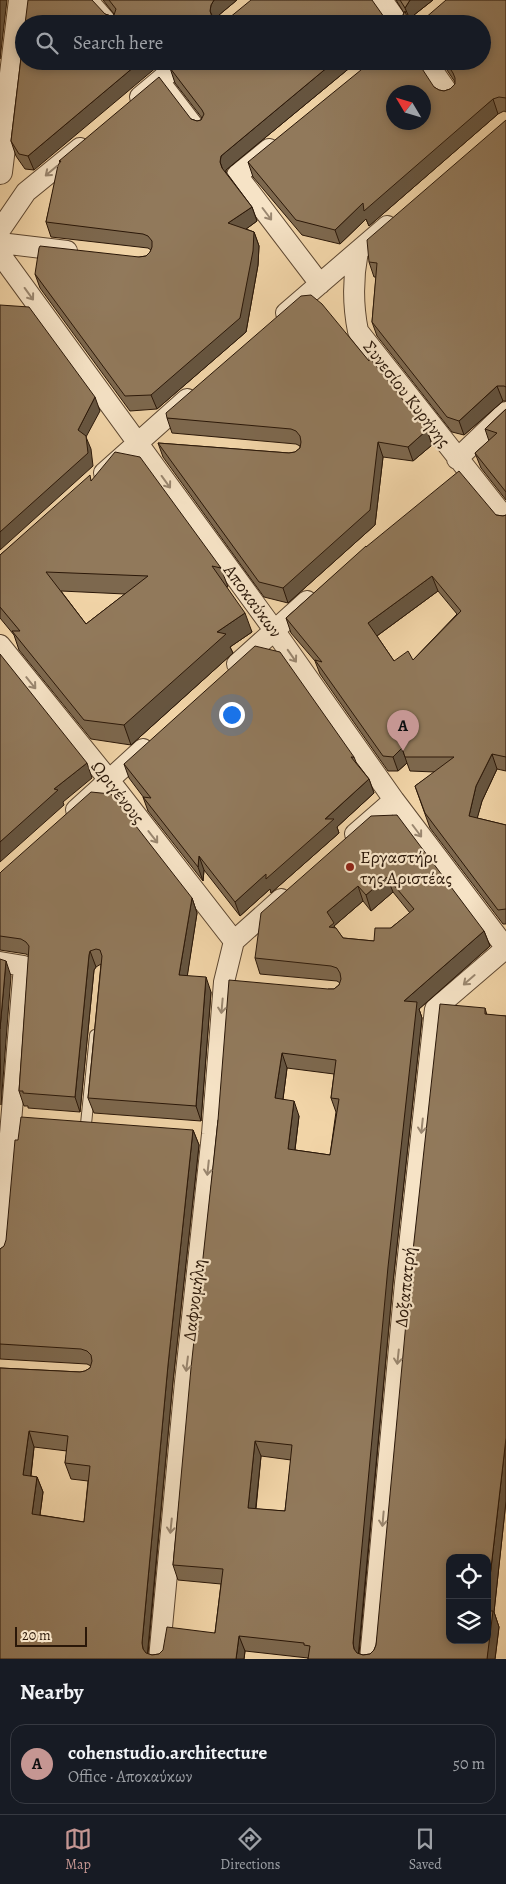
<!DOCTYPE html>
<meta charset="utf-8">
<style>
:root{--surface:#171b24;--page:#242831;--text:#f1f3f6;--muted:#9ea1a6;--line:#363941;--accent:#c59692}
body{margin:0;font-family:Alegreya,serif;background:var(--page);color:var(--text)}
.controls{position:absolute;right:15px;bottom:15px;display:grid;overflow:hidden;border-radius:10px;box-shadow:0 2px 8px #0003}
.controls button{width:45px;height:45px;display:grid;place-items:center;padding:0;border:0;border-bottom:1px solid var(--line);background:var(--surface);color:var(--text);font:25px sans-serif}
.compass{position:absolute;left:386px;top:85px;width:45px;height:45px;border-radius:50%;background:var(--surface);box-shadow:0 2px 8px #0003;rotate:308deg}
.scale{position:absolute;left:15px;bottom:12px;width:72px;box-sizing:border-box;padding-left:5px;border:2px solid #2a1708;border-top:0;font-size:14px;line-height:18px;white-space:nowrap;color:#2a1708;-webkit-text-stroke:4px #f6e3c6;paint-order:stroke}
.you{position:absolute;left:231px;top:714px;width:18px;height:18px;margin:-12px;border:4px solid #fff;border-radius:50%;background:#1a73e8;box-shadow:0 0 0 8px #1a73e833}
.badge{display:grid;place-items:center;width:32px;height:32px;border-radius:50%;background:var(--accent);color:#111;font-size:16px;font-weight:700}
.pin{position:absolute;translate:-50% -41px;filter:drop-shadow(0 1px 2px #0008)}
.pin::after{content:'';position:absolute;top:26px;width:18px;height:15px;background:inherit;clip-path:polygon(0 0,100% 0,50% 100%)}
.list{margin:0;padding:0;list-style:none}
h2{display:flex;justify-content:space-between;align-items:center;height:65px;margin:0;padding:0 20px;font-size:21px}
h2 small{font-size:16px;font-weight:400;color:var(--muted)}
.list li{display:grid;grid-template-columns:32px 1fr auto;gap:15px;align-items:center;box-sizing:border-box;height:80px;margin:0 10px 10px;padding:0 10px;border:1px solid var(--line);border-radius:15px}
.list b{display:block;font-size:19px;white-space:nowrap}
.list p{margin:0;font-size:16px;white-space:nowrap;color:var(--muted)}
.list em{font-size:16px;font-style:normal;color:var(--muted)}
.icon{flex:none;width:28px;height:28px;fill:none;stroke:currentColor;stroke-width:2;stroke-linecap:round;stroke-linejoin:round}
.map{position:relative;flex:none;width:506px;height:1659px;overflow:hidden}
.search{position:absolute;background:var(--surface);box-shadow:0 2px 8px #0003;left:15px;right:15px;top:15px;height:55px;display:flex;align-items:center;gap:12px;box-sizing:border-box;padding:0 18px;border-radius:28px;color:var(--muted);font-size:19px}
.sheet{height:155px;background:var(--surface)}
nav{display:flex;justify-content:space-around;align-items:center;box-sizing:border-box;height:70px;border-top:1px solid var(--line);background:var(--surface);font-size:14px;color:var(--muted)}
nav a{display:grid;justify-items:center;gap:2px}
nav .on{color:var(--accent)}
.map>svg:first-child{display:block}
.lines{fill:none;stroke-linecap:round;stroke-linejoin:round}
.service-casing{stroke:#5c4630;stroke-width:12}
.minor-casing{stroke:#5c4630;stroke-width:22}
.tertiary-casing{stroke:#5c4630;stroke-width:26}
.service{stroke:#f6e3c6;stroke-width:10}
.minor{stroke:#f6e3c6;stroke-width:20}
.tertiary{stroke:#f6e3c6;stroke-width:24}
.wall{fill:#7d684e;stroke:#2a1708;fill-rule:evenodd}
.shaded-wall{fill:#665540;stroke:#2a1708}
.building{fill:#91795b;stroke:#2a1708;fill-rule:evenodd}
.oneway{stroke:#9a8770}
.poi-dot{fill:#8f2418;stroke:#f6e3c6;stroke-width:2}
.labels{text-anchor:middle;stroke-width:4.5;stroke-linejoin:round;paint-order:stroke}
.street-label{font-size:18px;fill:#2a1708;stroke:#f6e3c6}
.poi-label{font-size:18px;fill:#2a1708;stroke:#f6e3c6;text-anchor:start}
</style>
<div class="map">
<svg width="506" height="1659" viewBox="0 0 506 1659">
<rect width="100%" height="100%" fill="#f1d4a7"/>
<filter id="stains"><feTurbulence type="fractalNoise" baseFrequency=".004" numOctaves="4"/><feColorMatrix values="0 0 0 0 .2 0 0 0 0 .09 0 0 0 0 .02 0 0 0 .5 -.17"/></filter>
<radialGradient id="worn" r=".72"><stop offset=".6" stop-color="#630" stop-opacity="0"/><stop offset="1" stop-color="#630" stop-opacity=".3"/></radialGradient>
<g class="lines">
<defs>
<path id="service" d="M94 0 115 24
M163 78 202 129
M86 1124 95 1035"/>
<path id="minor" d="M382 0 399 24
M426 61 449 94
M140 97 183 61
M269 149 237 175 320 284
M0 230 26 192 80 148
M0 243 67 251
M358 251C353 277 353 306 358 331L506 519
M0 254 274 630 394 800 506 948
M286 313 387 226
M457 459 506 412
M104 473 187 399
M0 645 109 780 234 941
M237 664 307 601
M76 810 143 749
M355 834 394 800
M234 941 281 899
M0 962 24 966 0 1254
M159 1659 185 1382 212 1134 224 982 234 941
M370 1659 405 1283 435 1009 506 948"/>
<path id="tertiary" d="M0 172 21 0"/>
</defs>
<use href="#service" class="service-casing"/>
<use href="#minor" class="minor-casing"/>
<use href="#tertiary" class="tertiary-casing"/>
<use href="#service" class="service"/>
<use href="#minor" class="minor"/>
<use href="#tertiary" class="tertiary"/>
</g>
<path class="wall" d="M103 0H237L219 15 216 20 223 21 384 17 389 20 394 21 401 19 404 13 396 0H433L414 15 412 20 418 21 506 0V112L504 111 498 114 369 226 366 219 340 244 302 235 253 177 248 162 434 87 439 90 444 91 450 89 455 84V82L441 61H482V24H25L105 14 111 16 114 15V14Z
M24 33 34 170 25 169 16 156 11 141Z
M358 61 226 170V172L252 207 257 221 246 229 254 232 259 246 258 265 246 332 157 409 130 411 40 288 35 274 146 256 150 252 151 250 148 248 51 237 46 222 60 162 59 161 191 119 197 121 201 120 202 118 175 83 170 68Z
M506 120V401H503L464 435 452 432 377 336 372 322 376 277H374L369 262Z
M506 409V500L481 468 475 453 489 441 485 429Z
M167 418 427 430 432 445 413 461 383 457 375 525 288 603 264 597 163 457 158 443 289 453 295 452 300 448V446L296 444 172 433Z
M91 480 221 568 228 587H226L252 632 230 647 233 653 131 745 91 739 19 650 14 635 0 618V555ZM61 591 125 594 86 624Z
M496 515 503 516 506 515V771L497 769 482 801 477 818 506 825V924H503L430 828 415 786 435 772 410 771 407 763 398 771H388L320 674 315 661 291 633 286 618 366 547ZM438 591 457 614 413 660 394 661 377 636Z
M354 757 356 762 369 779 374 793 337 827 339 833 271 893 270 889 240 916 204 870 203 881 148 811 143 797 144 798 129 778 124 764Z
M371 816 484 931 490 946 419 1009 422 1018 393 1282 359 1654 363 1655 370 1654 374 1650 376 1645 485 1008 487 1015 506 1016V1501L494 1612 499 1627 495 1659H308V1658L245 1651 244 1659H0V1368L80 1372 85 1371 90 1368 91 1366 87 1364 0 1359V1249L193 1130 199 1145 173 1381 148 1654 152 1655 159 1654 215 1633 221 1584 178 1580 173 1565 218 1120 328 989H334L339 985 340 983 337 981 260 974 255 958ZM393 892 410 913 374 941 343 938 334 926 363 901 371 911ZM287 1068 334 1074 331 1098 336 1112 330 1155 295 1150 299 1116 283 1099ZM34 1447 67 1451 65 1463 71 1479 88 1481 84 1522 40 1515 43 1492 37 1477 31 1476ZM261 1456 291 1460 285 1511 256 1509Z
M0 873 192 898 197 913 187 976 211 992 201 1121 94 1113 88 1098 101 964 96 967 94 970 80 1112 28 1108V1106H24L19 1091 29 956 26 954 0 950Z"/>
<path class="shaded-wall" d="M0 0H7L0 59Z
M214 0H237L219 15 216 20V24L210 11 211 5Z
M410 0H433L414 15 411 22 405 8Z
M141 61H164L34 170 28 156Z
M335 61H358L226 170 225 176 220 162 221 156Z
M493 99 498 114 369 226 366 219 340 244 335 230 363 203Z
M252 207 257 221 234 238 228 223Z
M254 232 259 246 258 265 246 332 157 409 151 395Z
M497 386 503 401 464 435 459 421Z
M95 397 100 411 86 437 91 449 93 466 0 550V532L78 430Z
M427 430 432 445 413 461 408 447Z
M378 442 383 457 375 525 288 603 283 588Z
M432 576 438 591 374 638 368 623Z
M245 613 252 632 230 647 233 653 131 745 124 725 217 632Z
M402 748 407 763 398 771 393 757Z
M492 754 497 769 482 801 474 830 469 816 476 786Z
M87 763 92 778 63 802 64 805 0 862V842L54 789Z
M369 779 374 793 337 827 339 833 271 893 270 889 240 916 235 902Z
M199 856 204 870 203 881 198 867Z
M387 877 393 892 371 911 366 895Z
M358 886 363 901 334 926 339 938 329 927 327 912Z
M192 898 197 913 185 991 179 975Z
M484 931 490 946 419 1009 422 1018 393 1282 358 1658 354 1649 353 1643 404 1001Z
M90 951 96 967 94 970 80 1112 75 1097 89 955Z
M6 961 11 976 1 1105 0 1029Z
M206 977 211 992 201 1121 196 1106Z
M282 1053 287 1068 281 1114 275 1098Z
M294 1101 299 1116 293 1165 288 1149Z
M193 1130 199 1145 173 1381 147 1658 143 1649 142 1643 168 1365Z
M29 1431 34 1447 29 1490 23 1475Z
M506 1438V1501L494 1612 499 1627 495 1659H487V1603Z
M255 1441 261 1456 254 1524 248 1508Z
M37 1477 43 1492 38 1529 32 1514Z
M239 1636 245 1651 244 1659H236Z"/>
<path class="building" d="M28 0H92L105 14 111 16 114 15 116 9 109 0H214L211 5 210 11 212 17 217 20 223 21 229 18 251 0H372L384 17 389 20 394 21 401 19 405 11 407 17 412 20 418 21 424 19 446 0H506V98L499 97 493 99 364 211 363 203 335 230 296 220 248 162 372 61H417L434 87 439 90 444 91 450 89 455 84V78L453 73 445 61H482V24H25ZM394 92H424V122H394Z
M400 0H410L405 8Z
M24 33V61H141L28 156 19 154 11 141Z
M178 61H335L221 156 220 162 222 168 252 207 228 223 254 232 253 251 240 318 151 395 125 396 35 274 39 248 40 246 139 257 146 256 150 252 152 247V241L148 236 143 234 46 222 58 165 61 161H59L159 77 191 119 197 121 201 120 204 114 202 110 170 68Z
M506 120V387L504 386H497L459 421 447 417 372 322 377 263 369 262 367 240Z
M311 295 322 304 369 361V357L427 430 408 447 378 442 370 510 283 588 259 582 158 443 289 453 295 452 300 448 301 442 300 436 296 431 291 429 167 418 166 413 301 296Z
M0 305 29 307 95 397 78 430 86 436 88 453 0 532Z
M506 409V492L475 453 497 433 485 429Z
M115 452 140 457 221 568 212 566 245 613 217 632 226 634 124 725 84 720 12 631H20L0 607V555L90 475 91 481ZM46 572 148 576 86 624Z
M459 471 496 515 503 516 506 515V757L492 754 476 786 469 816 506 825V909L498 910 425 813 415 786 454 757H405L402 748 393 757 383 756 315 660 322 662 286 618 366 546V547ZM432 576 461 611 413 660 408 651 394 661 368 623Z
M255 646 280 652 354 757H351L369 779 325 819H334L266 879V874L235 902 199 856 198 867 143 797 151 798 124 764Z
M0 654 87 763 54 789 58 790 0 842Z
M91 792 111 794 192 898 179 975 206 977 196 1106 88 1098 102 956 100 950 96 949 90 951 89 955 75 1097 23 1093V1091H19L29 946 26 942 21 939 0 936V873L2 871Z
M397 815 484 931 404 1001 417 1002 388 1267 353 1643 354 1649 357 1653 363 1655 370 1654 374 1650 376 1645 411 1269 440 1004 485 1008V1014L506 1016V1438L487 1603V1558H450V1640H487V1611H493L487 1659H308L310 1646 304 1645V1643L239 1636 236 1659H0V1368L80 1372 85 1371 90 1368 92 1361 91 1355 87 1351 81 1349 0 1344V1249L4 1246 6 1240 15 1140H18L21 1117 193 1130 168 1365 142 1643 143 1649 146 1653 152 1655 159 1654 163 1650 167 1627 215 1633 223 1569 173 1565 191 1368 218 1120 229 980 328 989H334L339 985 341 979 340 973 337 968 331 966 255 958 261 913 371 816ZM387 877 414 909 391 928H375L374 941 343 938 336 928 329 927 334 923 327 912 358 886 366 895ZM282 1053 336 1060 331 1098 339 1099 330 1155 288 1149 294 1101 275 1098ZM29 1431 68 1436 65 1463 90 1466 84 1522 32 1514 37 1477 23 1475ZM255 1441 292 1445 285 1511 248 1508Z
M0 959 6 961 0 1029Z"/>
<defs><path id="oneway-shaft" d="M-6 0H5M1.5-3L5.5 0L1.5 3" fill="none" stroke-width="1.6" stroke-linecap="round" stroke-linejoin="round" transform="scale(1.25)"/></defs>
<g class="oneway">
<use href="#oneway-shaft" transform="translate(51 171) rotate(140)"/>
<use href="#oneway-shaft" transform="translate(267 214) rotate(53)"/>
<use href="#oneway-shaft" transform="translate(29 294) rotate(54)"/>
<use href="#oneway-shaft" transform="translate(166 482) rotate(54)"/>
<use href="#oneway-shaft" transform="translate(292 656) rotate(55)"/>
<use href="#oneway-shaft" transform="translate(31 683) rotate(51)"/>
<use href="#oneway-shaft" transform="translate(417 831) rotate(53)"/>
<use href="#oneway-shaft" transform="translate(153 837) rotate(52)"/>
<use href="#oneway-shaft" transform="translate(469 980) rotate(139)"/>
<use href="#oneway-shaft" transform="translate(222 1006) rotate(95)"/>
<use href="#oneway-shaft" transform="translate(422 1126) rotate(96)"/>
<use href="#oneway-shaft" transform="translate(208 1168) rotate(96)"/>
<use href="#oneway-shaft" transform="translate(398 1357) rotate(96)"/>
<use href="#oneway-shaft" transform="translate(187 1364) rotate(97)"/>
<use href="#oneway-shaft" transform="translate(383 1519) rotate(95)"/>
<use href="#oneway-shaft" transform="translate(171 1526) rotate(96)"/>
</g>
<circle class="poi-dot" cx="350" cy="867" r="5"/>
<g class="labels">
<g class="street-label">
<text transform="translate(407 394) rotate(52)" y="6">Συνεσίου Κυρήνης</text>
<text transform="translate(253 601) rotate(54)" y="6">Αποκαύκων</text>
<text transform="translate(118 792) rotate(52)" y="6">Ωριγένους</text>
<text transform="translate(405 1287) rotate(-84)" y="6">Δοξαπατρή</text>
<text transform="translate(194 1300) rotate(-83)" y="6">Δαφνομήλη</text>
</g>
<g class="poi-label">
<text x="360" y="863">Εργαστήρι<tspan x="360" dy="21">της Αριστέας</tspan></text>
</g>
</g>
<rect width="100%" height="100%" filter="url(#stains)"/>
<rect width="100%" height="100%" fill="url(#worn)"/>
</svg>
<div class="controls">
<button><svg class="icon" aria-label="locate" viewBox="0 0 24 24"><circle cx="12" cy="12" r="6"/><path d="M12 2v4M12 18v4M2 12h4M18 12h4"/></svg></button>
<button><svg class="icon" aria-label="layers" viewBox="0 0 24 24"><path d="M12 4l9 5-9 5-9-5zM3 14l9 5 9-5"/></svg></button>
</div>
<svg class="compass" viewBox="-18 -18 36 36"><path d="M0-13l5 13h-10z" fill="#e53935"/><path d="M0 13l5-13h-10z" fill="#9ea1a6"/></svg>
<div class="scale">20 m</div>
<div class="you"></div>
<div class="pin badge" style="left:403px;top:751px">A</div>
<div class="search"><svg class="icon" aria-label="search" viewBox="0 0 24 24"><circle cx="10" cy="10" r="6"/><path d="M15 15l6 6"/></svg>Search here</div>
</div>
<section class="sheet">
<h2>Nearby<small></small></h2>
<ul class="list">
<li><span class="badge">A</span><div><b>cohenstudio.architecture</b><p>Office · Αποκαύκων</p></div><em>50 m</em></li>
</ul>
</section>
<nav>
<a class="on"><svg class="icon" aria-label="map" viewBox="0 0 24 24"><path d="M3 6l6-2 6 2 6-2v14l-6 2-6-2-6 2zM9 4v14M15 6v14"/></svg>Map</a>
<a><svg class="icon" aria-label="directions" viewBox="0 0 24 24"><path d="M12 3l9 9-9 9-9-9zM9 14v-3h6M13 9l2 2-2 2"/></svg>Directions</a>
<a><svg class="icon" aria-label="saved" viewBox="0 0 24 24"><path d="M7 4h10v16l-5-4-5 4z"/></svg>Saved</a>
</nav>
